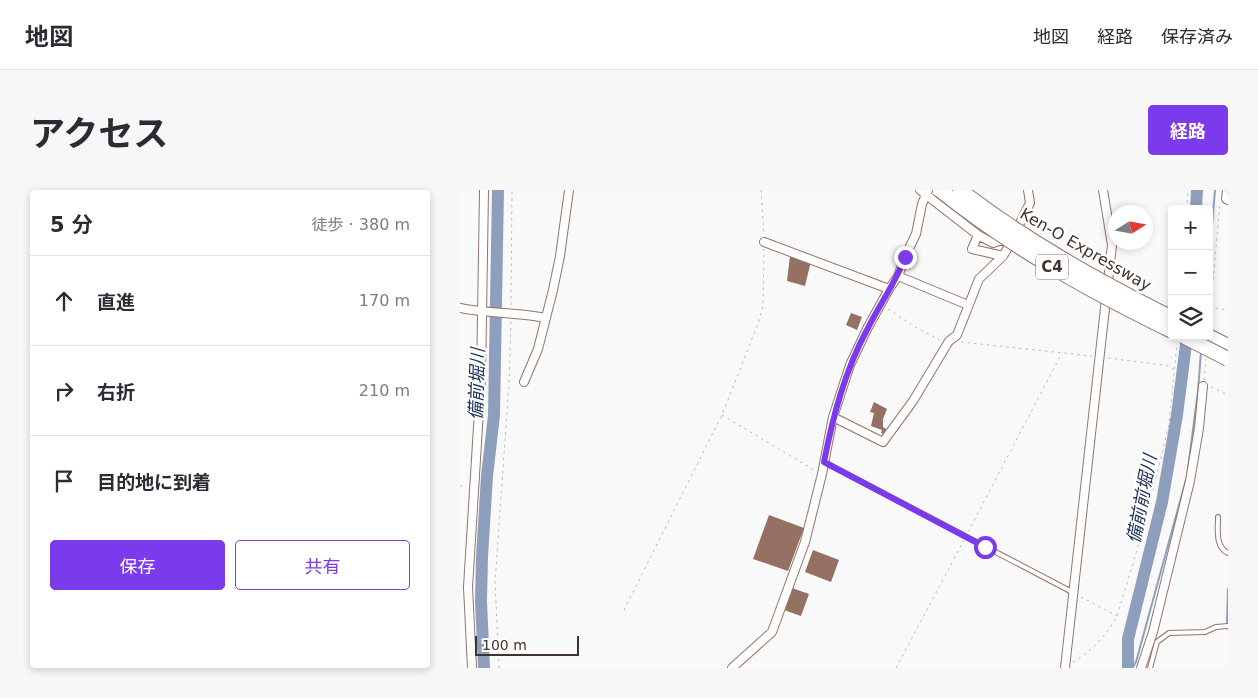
<!DOCTYPE html>
<html lang="ja">
<meta charset="utf-8">
<style>
:root{--surface:#fff;--page:#f7f7f7;--text:#2b2b33;--muted:#7c7c81;--line:#e1e1e2;--accent:#7c3aed}
body{margin:0;font-family:"DejaVu Sans","Noto Sans JP",sans-serif;background:var(--page);color:var(--text)}
.controls{position:absolute;right:15px;top:15px;display:grid;overflow:hidden;border-radius:5px;box-shadow:0 2px 8px #0003}
.controls button{width:45px;height:45px;display:grid;place-items:center;padding:0;border:0;border-bottom:1px solid var(--line);background:var(--surface);color:var(--text);font:25px sans-serif}
.compass{position:absolute;left:648px;top:15px;width:45px;height:45px;border-radius:50%;background:var(--surface);box-shadow:0 2px 8px #0003;rotate:79deg}
.scale{position:absolute;left:15px;bottom:12px;width:104px;box-sizing:border-box;padding-left:5px;border:2px solid #41332c;border-top:0;font-size:14px;line-height:18px;white-space:nowrap;color:#41332c;-webkit-text-stroke:4px #fff;paint-order:stroke}
.stop{position:absolute;width:15px;height:15px;margin:-11px;border:4px solid #7c3aed;border-radius:50%;background:#fff}
.stop.end{background:#7c3aed;border-color:#fff;box-shadow:0 1px 5px #0008}
.list{margin:0;padding:0;list-style:none}
h2{display:flex;justify-content:space-between;align-items:center;height:65px;margin:0;padding:0 20px;font-size:21px}
h2 small{font-size:16px;font-weight:400;color:var(--muted)}
.list li{display:grid;grid-template-columns:32px 1fr auto;gap:15px;align-items:center;box-sizing:border-box;height:90px;padding:0 20px;border-top:1px solid var(--line)}
.list b{display:block;font-size:19px;white-space:nowrap}
.list em{font-size:16px;font-style:normal;color:var(--muted)}
.actions{display:flex;gap:10px;padding:15px 20px}
.actions a{flex:1;padding:11px 0;border:1px solid var(--accent);border-radius:5px;text-align:center;font-size:18px;color:var(--accent)}
.actions .main{background:var(--accent);color:#fff}
.icon{flex:none;width:28px;height:28px;fill:none;stroke:currentColor;stroke-width:2;stroke-linecap:round;stroke-linejoin:round}
.map{position:relative;flex:none;width:768px;height:478px;overflow:hidden;border-radius:5px}
header{display:flex;align-items:center;gap:30px;box-sizing:border-box;height:70px;padding:0 25px;background:var(--surface);border-bottom:1px solid var(--line)}
header strong{font-size:24px}
nav{display:flex;gap:28px;margin-inline-start:auto;font-size:18px}
.intro{display:flex;align-items:center;justify-content:space-between;box-sizing:border-box;height:120px;padding:0 30px}
h1{margin:0;font-size:35px}
.button{padding:12px 22px;border-radius:5px;background:var(--accent);color:#fff;font-size:18px;font-weight:700}
main{display:flex;gap:30px;padding:0 30px}
aside{flex:1;background:var(--surface);border-radius:5px;box-shadow:0 2px 8px #0003}
.map>svg:first-child{display:block}
.lines{fill:none;stroke-linecap:round;stroke-linejoin:round}
.stream{stroke:#8e9fbe;stroke-width:2}
.river{stroke:#8e9fbe;stroke-width:12}
.building{fill:#947162}
.service-casing{stroke:#947466;stroke-width:6}
.minor-casing{stroke:#947466;stroke-width:10}
.motorway-casing{stroke:#947466;stroke-width:16}
.path{stroke:#beb9b7;stroke-width:1;stroke-dasharray:2.5 4;stroke-linecap:butt}
.service{stroke:#fff;stroke-width:4}
.minor{stroke:#fff;stroke-width:8}
.motorway{stroke:#fff;stroke-width:14}
.motorway-bridge-casing{stroke:#947466;stroke-width:16;stroke-linecap:butt}
.motorway-bridge{stroke:#fff;stroke-width:14}
.route{stroke:#7c3aed;stroke-width:6}
.labels{text-anchor:middle;stroke-width:5;stroke-linejoin:round;paint-order:stroke}
.shield{fill:#fff;stroke:#7a706b;stroke-width:1}
.shield-label{font-size:15px;font-weight:bold;fill:#41332c}
.street-label{font-size:16px;fill:#41332c;stroke:#fff}
.water-label{font-size:18px;font-style:italic;fill:#1c305a;stroke:#fff}
</style>
<header>
<strong>地図</strong>
<nav><a>地図</a><a>経路</a><a>保存済み</a></nav>
</header>
<div class="intro"><h1>アクセス</h1><a class="button">経路</a></div>
<main>
<aside>
<h2>5 分<small>徒歩 · 380 m</small></h2>
<ul class="list">
<li><svg class="icon" aria-label="ahead" viewBox="0 0 24 24"><path d="M12 20V5M6 11l6-6 6 6"/></svg><div><b>直進</b></div><em>170 m</em></li>
<li><svg class="icon" aria-label="right" viewBox="0 0 24 24"><path d="M7 20v-9h11M14 6l5 5-5 5"/></svg><div><b>右折</b></div><em>210 m</em></li>
<li><svg class="icon" aria-label="arrive" viewBox="0 0 24 24"><path d="M6 21V4h12l-3 4 3 4H6"/></svg><div><b>目的地に到着</b></div></li>
</ul>
<div class="actions"><a class="main">保存</a><a>共有</a></div>
</aside>
<div class="map">
<svg width="768" height="478" viewBox="0 0 768 478">
<rect width="100%" height="100%" fill="#f9f9f9"/>
<g class="lines">
<path class="stream" d="M749 70 755 0
M768 399 767 431 768 439
M672 478 676 472 727 286 738 201 741 161"/>
<path class="river" d="M736 19 737 0
M24 478 21 411 22 367 27 286 34 225 38 0
M668 478V449L702 312 717 225 727 146"/>
</g>
<path class="building" d="M330 66 351 71 345 96 327 91Z
M391 123 402 127 397 140 386 135Z
M414 212 427 219 423 229V237L426 239 424 244 421 243 422 240 411 236 414 223 410 222Z
M309 325 344 338 328 381 293 369Z
M353 360 379 370 371 392 345 382Z
M332 398 349 404 341 426 324 420Z"/>
<g class="lines">
<defs>
<path id="service" d="M364 272 614 403
M758 327C758 339 755 357 768 363
M690 478 697 452 709 443 745 442 756 437 768 436"/>
<path id="minor" d="M460 0 518 45
M767 0 766 9 768 10
M304 52 429 99
M543 66 512 59 518 45 533 53 539 51H547
M438 86 508 115
M0 118C29 124 57 122 86 128
M64 192 78 159 93 100 100 66 109 0
M373 227 423 252 453 211 489 151 497 145 519 89 543 66 546 61 570 13 568 0
M12 478 8 397 21 189 24 0
M272 478 312 442 345 352 362 284 373 227 390 175 407 139 429 99 438 86 445 67 456 44 462 14 468 0
M605 478 652 55 643 0
M681 478 693 442 730 291 739 238 743 196"/>
<path id="motorway" d="M748 146 768 156"/>
</defs>
<use href="#service" class="service-casing"/>
<use href="#minor" class="minor-casing"/>
<use href="#motorway" class="motorway-casing"/>
<path class="path" d="M301 0 304 45
M727 19 728 0
M51 115 52 0
M749 117 768 120
M428 119 455 137 480 150
M749 135 760 14
M501 152 632 166
M648 168 710 176 714 180
M744 190 746 169
M751 197 768 205
M262 225 354 280
M0 296H7
M508 342 602 163
M621 407 657 426
M164 420 262 225 299 131 303 116 304 59
M613 472C631 462 648 444 657 426L685 334 709 234 717 154
M0 478H1
M39 478 35 392 49 194 51 132
M436 478 504 350"/>
<use href="#service" class="service"/>
<use href="#minor" class="minor"/>
<use href="#motorway" class="motorway"/>
<defs>
<path id="motorway-bridge" d="M480 0C551 57 630 101 712 141
M500 0C566 51 638 91 712 128
M723 146 768 169"/>
</defs>
<use href="#motorway-bridge" class="motorway-bridge-casing"/>
<use href="#motorway-bridge" class="motorway-bridge"/>
</g>
<g class="lines">
<path class="route" d="M445 67C436 92 420 114 408 138 385 180 373 226 364 272L525 357"/>
</g>
<g class="labels">
<rect class="shield" x="576" y="64.5" width="32" height="25" rx="4"/>
<g class="shield-label">
<text x="592" y="82">C4</text>
</g>
<g class="street-label">
<text transform="translate(626 59) rotate(30)" y="6">Ken-O Expressway</text>
</g>
<g class="water-label">
<text transform="translate(17 194) rotate(-88)" y="6">備前堀川</text>
<text transform="translate(682 309) rotate(-79)" y="6">備前前堀川</text>
</g>
</g>
</svg>
<div class="controls">
<button>+</button>
<button>−</button>
<button><svg class="icon" aria-label="layers" viewBox="0 0 24 24"><path d="M12 4l9 5-9 5-9-5zM3 14l9 5 9-5"/></svg></button>
</div>
<svg class="compass" viewBox="-18 -18 36 36"><path d="M0-13l5 13h-10z" fill="#e53935"/><path d="M0 13l5-13h-10z" fill="#7c7c81"/></svg>
<div class="scale">100 m</div>
<div class="stop" style="left:525px;top:357px"></div>
<div class="stop end" style="left:445px;top:67px"></div>
</div>
</main>
